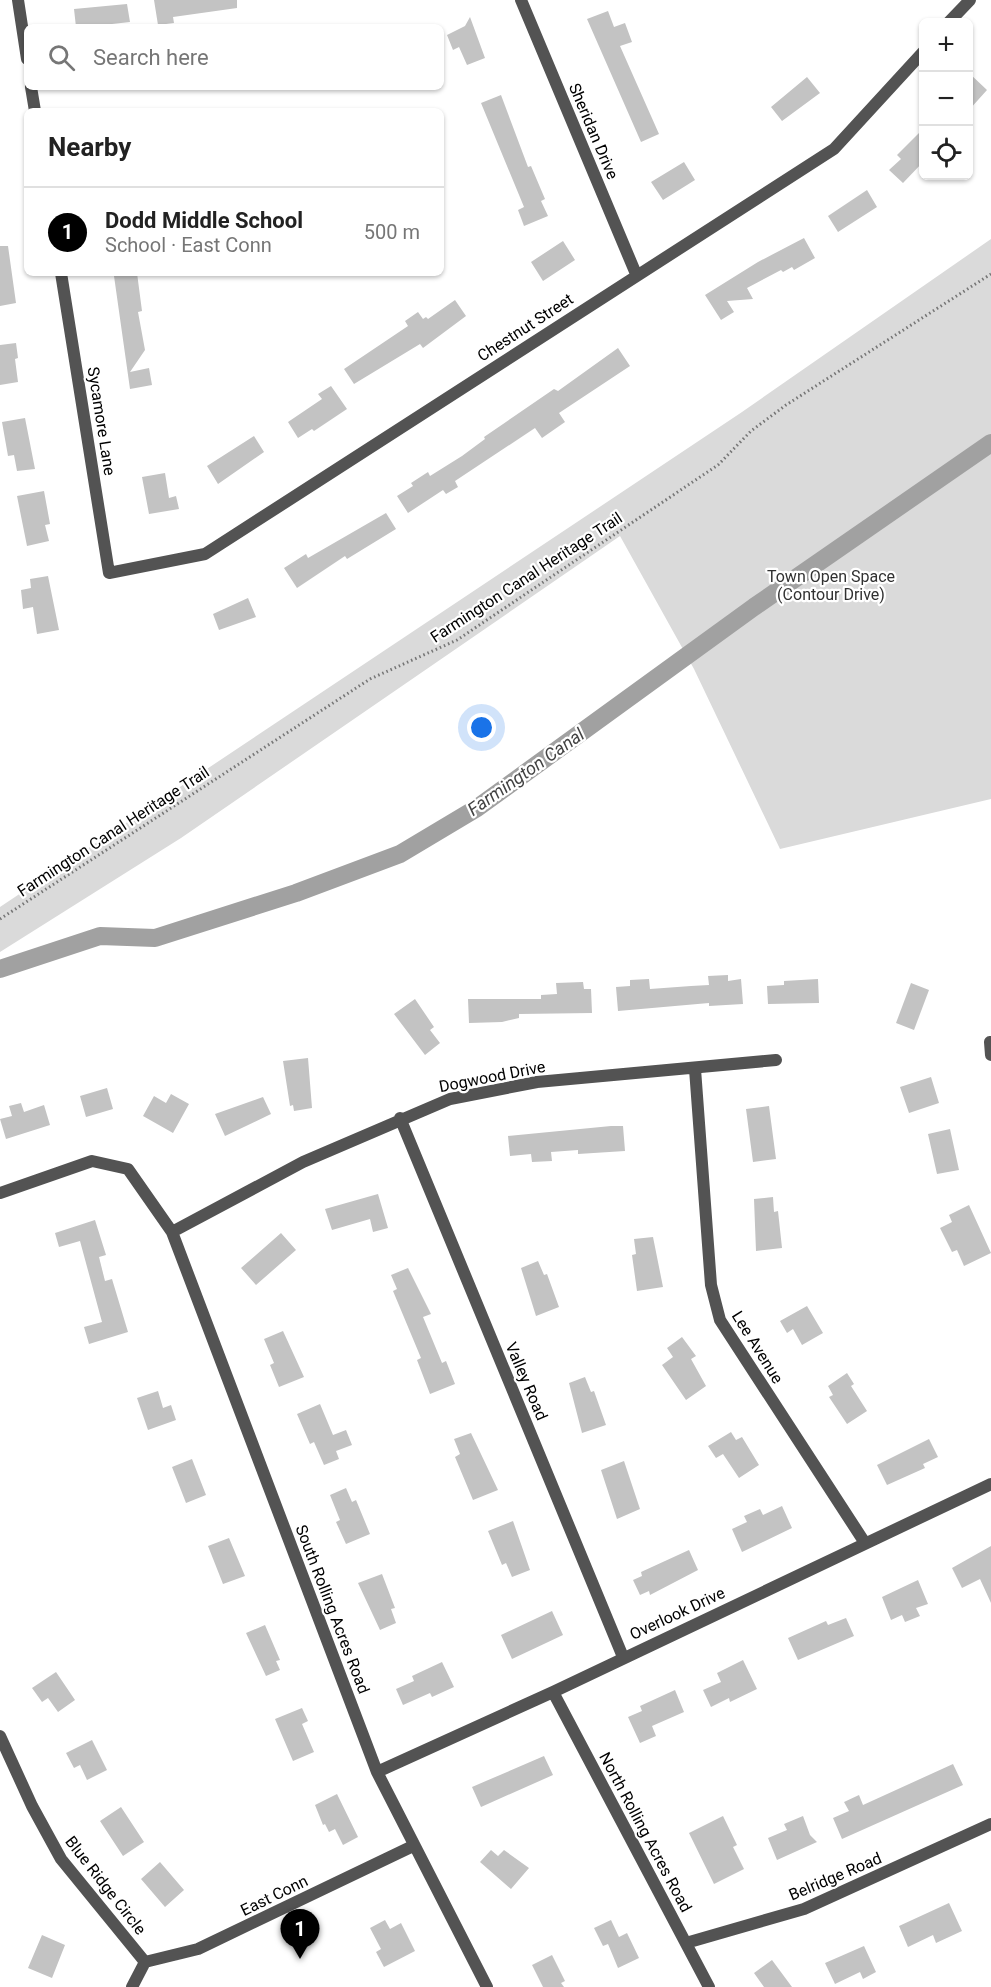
<!DOCTYPE html>
<meta charset="utf-8">
<style>
:root{--surface:#fff;--page:#f6f6f6;--text:#222;--muted:#767676;--line:#e0e0e0;--accent:#000}
body{margin:0;font-family:Roboto,sans-serif;background:var(--page);color:var(--text)}
.controls{position:absolute;right:18px;top:18px;display:grid;overflow:hidden;border-radius:9px;box-shadow:0 2px 4px #0004}
.controls button{width:54px;height:54px;display:grid;place-items:center;padding:0;border:0;border-bottom:2px solid var(--line);background:var(--surface);color:var(--text);font:30px sans-serif}
.you{position:absolute;left:482px;top:728px;width:21px;height:21px;margin:-15px;border:4px solid #fff;border-radius:50%;background:#1a73e8;box-shadow:0 0 0 9px #1a73e833}
.badge{display:grid;place-items:center;width:39px;height:39px;border-radius:50%;background:var(--accent);color:#fff;font-size:20px;font-weight:700}
.pin{position:absolute;translate:-50% -50px;filter:drop-shadow(0 2px 3px #0008)}
.pin::after{content:'';position:absolute;top:32px;width:21px;height:18px;background:inherit;clip-path:polygon(0 0,100% 0,50% 100%)}
.list{margin:0;padding:0;list-style:none}
h2{display:flex;justify-content:space-between;align-items:center;height:78px;margin:0;padding:0 24px;font-size:26px}
h2 small{font-size:20px;font-weight:400;color:var(--muted)}
.list li{display:grid;grid-template-columns:39px 1fr auto;gap:18px;align-items:center;box-sizing:border-box;height:90px;padding:0 24px;border-top:2px solid var(--line)}
.list b{display:block;font-size:22px;white-space:nowrap}
.list p{margin:0;font-size:20px;white-space:nowrap;color:var(--muted)}
.list em{font-size:20px;font-style:normal;color:var(--muted)}
.icon{flex:none;width:33px;height:33px;fill:none;stroke:currentColor;stroke-width:2;stroke-linecap:round;stroke-linejoin:round}
.map{position:relative;flex:none;width:991px;height:1987px;overflow:hidden}
.search{position:absolute;background:var(--surface);box-shadow:0 2px 4px #0004;left:24px;top:24px;width:420px;height:66px;display:flex;align-items:center;gap:15px;box-sizing:border-box;padding:0 21px;border-radius:9px;color:var(--muted);font-size:22px}
.panel{position:absolute;background:var(--surface);box-shadow:0 2px 4px #0004;left:24px;top:108px;width:420px;height:168px;border-radius:9px}
.map>svg:first-child{display:block}
.green{fill:#dadada}
.lines{fill:none;stroke-linecap:round;stroke-linejoin:round}
.canal{stroke:#a1a1a1;stroke-width:18}
.building{fill:#c3c3c3}
.path{stroke:#757575;stroke-width:3;stroke-dasharray:1.5 3;stroke-linecap:butt}
.street{stroke:#535353;stroke-width:12}
.labels{text-anchor:middle;stroke-width:4.5;stroke-linejoin:round;paint-order:stroke}
.street-label{font-size:16px;fill:#000;stroke:#fff}
.park-label{font-size:16px;fill:#313131;stroke:#fff}
.water-label{font-size:18px;font-style:italic;fill:#424242;stroke:#fff}
</style>
<div class="map">
<svg width="991" height="1987" viewBox="0 0 991 1987">
<rect width="100%" height="100%" fill="#fff"/>
<path class="green" d="M991 239V799L780 849 694 669 620 536 181 838 0 952V907L742 412Z"/>
<g class="lines">
<path class="canal" d="M0 969 100 936 155 938 296 893 400 854 477 808 754 607 991 443"/>
</g>
<path class="building" d="M154 0H237V8L173 17 174 23 158 25Z
M127 4 130 22 112 24 113 27H76L74 9Z
M608 11 614 27 625 23 632 42 620 46 659 134 641 142 587 19Z
M470 17 485 58 467 65 459 47 453 50 447 35 465 26Z
M969 73 987 90 969 110Z
M807 77 820 93 782 121 771 107Z
M501 95 528 167 531 166 545 199 541 201 548 216 524 226 518 210 524 207 481 103Z
M924 128V161L903 183 889 170 901 159 897 155Z
M684 162 695 180 663 200 651 182Z
M867 190 877 207 838 232 828 216Z
M804 238 815 258 794 270 792 267 783 272 781 270 747 288 753 299 727 301 734 312 721 320 705 295 758 262Z
M563 241 575 260 543 281 531 262Z
M0 246H8L16 303 0 306Z
M137 273 142 311 138 312 145 350 130 372 149 368 152 385 130 389 114 276Z
M455 300 466 316 423 348 420 344 354 384 344 369 408 326 405 321 418 312 423 319 426 317 428 319Z
M16 343 18 358 15 359 18 382 0 385V345Z
M618 348 630 366 559 413 565 422 542 438 535 428 455 481 458 487 446 494 443 490 408 513 397 496 413 486 411 483 428 472 430 476 462 456 485 439 484 437 554 389 558 391Z
M331 386 347 409 314 431 312 429 298 438 288 422 322 399 318 394Z
M25 418 35 469 17 471 14 455 8 456 2 422Z
M254 436 264 452 218 484 207 466Z
M165 473 169 498 176 496 179 509 149 514 142 477Z
M44 491 50 524 45 525 49 541 27 546 17 496Z
M386 513 396 529 347 559 345 556 297 588 284 568 306 554 308 558Z
M48 576 59 630 37 634 33 607 23 609 21 590 31 588 30 579Z
M248 598 256 617 219 630 213 614Z
M728 975V981L741 979 743 1004 709 1006V1003L618 1011 616 987 630 986V980L649 979 650 989 691 986 709 985 708 976Z
M818 979 819 1003 768 1004 767 986 784 985V981Z
M583 982 584 989H591L592 1013 519 1014V1018L502 1022 469 1023 468 999H541V995L557 994 556 983Z
M911 983 929 990 914 1030 896 1023Z
M415 999 434 1027 430 1030 440 1043 425 1055 394 1014Z
M308 1058 312 1108 294 1111 293 1105 290 1106 283 1061Z
M931 1077 939 1103 909 1113 900 1087Z
M107 1088 113 1109 86 1117 80 1096Z
M171 1094 189 1104 173 1133 143 1116 154 1096 166 1103Z
M263 1097 271 1114 225 1136 215 1114Z
M21 1103 24 1112 44 1105 50 1125 6 1139 0 1119 12 1116 9 1106Z
M769 1106 776 1159 753 1162 746 1109Z
M611 1126H623L625 1151 578 1154V1150L551 1152 552 1161 532 1162 531 1154 510 1156 508 1136Z
M950 1129 959 1170 937 1174 928 1134Z
M378 1194 388 1228 373 1232 370 1219 332 1230 325 1209Z
M773 1197 774 1212 778 1211 782 1248 756 1251 754 1199Z
M969 1205 991 1253 964 1266 957 1250 952 1252 940 1228 952 1222 949 1215Z
M95 1220 106 1255 99 1257 105 1281 112 1279 128 1332 89 1344 84 1327 102 1322 80 1241 59 1247 55 1233Z
M281 1233 296 1250 256 1285 241 1268Z
M653 1237 663 1287 637 1291 632 1255 636 1254 634 1239Z
M538 1261 544 1275 547 1274 559 1307 536 1316 521 1268Z
M408 1268 431 1314 423 1317 442 1363 446 1361 455 1384 430 1394 417 1360 421 1358 393 1291 397 1289 391 1275Z
M807 1306 823 1333 802 1345 793 1329 787 1333 780 1321Z
M283 1331 304 1377 279 1387 270 1365 274 1363 264 1339Z
M682 1337 696 1356 691 1359 706 1386 686 1400 662 1365 673 1357 667 1348Z
M847 1373 854 1384 851 1386 867 1411 847 1424 829 1397 833 1395 828 1386Z
M585 1377 591 1392 594 1391 606 1425 582 1433 569 1383Z
M158 1391 163 1408 171 1405 176 1420 148 1430 137 1398Z
M320 1404 333 1435 346 1430 352 1445 336 1451 339 1459 324 1465 314 1442 310 1444 297 1414Z
M731 1432 736 1440 742 1437 759 1465 739 1478 723 1454 716 1458 708 1446Z
M471 1433 498 1490 473 1500 455 1457 460 1454 454 1439Z
M929 1439 938 1457 923 1464 925 1468 887 1485 877 1465Z
M192 1459 206 1495 186 1503 172 1467Z
M624 1461 640 1509 617 1519 601 1470Z
M346 1488 352 1502 356 1500 370 1534 346 1544 336 1522 340 1520 330 1495Z
M782 1506 792 1528 742 1552 732 1529 747 1522 744 1516 760 1509 763 1515Z
M513 1521 530 1570 512 1577 506 1563 502 1565 488 1531Z
M229 1538 245 1576 223 1584 208 1546Z
M991 1546V1603L980 1579 962 1588 952 1568Z
M689 1550 698 1570 650 1595 649 1591 640 1595 633 1580 642 1576 641 1572Z
M382 1574 395 1608 391 1609 396 1623 380 1630 358 1583Z
M918 1580 928 1604 916 1608 920 1616 905 1622 902 1615 891 1620 882 1597Z
M552 1611 563 1635 512 1659 501 1635Z
M846 1618 854 1636 798 1660 788 1638 826 1621 828 1625Z
M265 1625 280 1660 276 1661 280 1670 266 1676 246 1633Z
M743 1660 757 1689 730 1702 729 1698 711 1707 703 1690 721 1682 717 1673Z
M442 1662 454 1687 432 1697 430 1693 403 1705 396 1689 414 1681 412 1676Z
M56 1672 75 1700 58 1712 48 1698 42 1702 32 1688Z
M675 1690 684 1712 652 1726 656 1736 640 1743 628 1717 642 1711 640 1706Z
M302 1708 308 1721 302 1724 314 1752 293 1761 275 1719Z
M92 1740 107 1770 87 1780 80 1765 74 1768 66 1753Z
M544 1756 553 1775 481 1807 472 1787Z
M953 1764 963 1785 842 1839 833 1818 849 1811 844 1802 859 1795 863 1805Z
M337 1794 358 1837 343 1845 335 1829 329 1832 325 1824 323 1825 315 1805Z
M121 1807 144 1842 123 1856 100 1821Z
M723 1816 737 1845 733 1847 744 1869 714 1884 689 1833Z
M803 1816 810 1835 817 1842 777 1860 768 1838 787 1830 784 1824Z
M491 1850 498 1856 504 1850 529 1868 511 1889 480 1862Z
M160 1862 184 1890 165 1907 141 1879Z
M949 1903 962 1931 936 1943 933 1935 908 1947 899 1926Z
M385 1920 390 1929 401 1923 415 1951 384 1967 376 1952 381 1949 370 1928Z
M611 1920 619 1937 627 1933 639 1958 618 1968 608 1944 603 1946 594 1928Z
M42 1935 65 1945 52 1978 28 1968Z
M864 1946 876 1972 863 1979 860 1972 835 1984 825 1963Z
M552 1955 565 1981 561 1983 564 1987H543L532 1965Z
M772 1960 792 1987H764L754 1973Z"/>
<g class="lines">
<path class="path" d="M0 919 370 679 457 640 718 465 751 431 786 405 991 274"/>
<path class="street" d="M18 0 27 59
M521 0 636 274
M949 22 970 0
M31 87 35 111
M61 273 109 573 205 554 834 149 924 51
M990 1042 991 1055
M695 1069 711 1285 720 1320 865 1543
M400 1118 623 1657
M0 1193 92 1161 128 1169 172 1232 377 1772 487 1987
M172 1232 303 1162 450 1099 537 1082 776 1060
M553 1692 709 1987
M0 1736 32 1806 61 1859 145 1962
M377 1772 553 1692 991 1484
M686 1943 804 1909 991 1824
M145 1962 198 1949 413 1846
M132 1987 145 1962"/>
</g>
<g class="labels">
<g class="street-label">
<text transform="translate(594 131) rotate(67)" y="6">Sheridan Drive</text>
<text transform="translate(525 327) rotate(-33)" y="6">Chestnut Street</text>
<text transform="translate(102 421) rotate(81)" y="6">Sycamore Lane</text>
<text transform="translate(526 577) rotate(-33)" y="6">Farmington Canal Heritage Trail</text>
<text transform="translate(113 831) rotate(-33)" y="6">Farmington Canal Heritage Trail</text>
<text transform="translate(492 1076) rotate(-11)" y="6">Dogwood Drive</text>
<text transform="translate(758 1347) rotate(58)" y="6">Lee Avenue</text>
<text transform="translate(527 1381) rotate(67)" y="6">Valley Road</text>
<text transform="translate(333 1609) rotate(69)" y="6">South Rolling Acres Road</text>
<text transform="translate(677 1613) rotate(-25)" y="6">Overlook Drive</text>
<text transform="translate(646 1832) rotate(62)" y="6">North Rolling Acres Road</text>
<text transform="translate(835 1876) rotate(-23)" y="6">Belridge Road</text>
<text transform="translate(106 1885) rotate(52)" y="6">Blue Ridge Circle</text>
<text transform="translate(274 1895) rotate(-26)" y="6">East Conn</text>
</g>
<g class="park-label">
<text x="831" y="582">Town Open Space<tspan x="831" dy="18">(Contour Drive)</tspan></text>
</g>
<g class="water-label">
<text transform="translate(526 772) rotate(-35)" y="6">Farmington Canal</text>
</g>
</g>
</svg>
<div class="controls">
<button>+</button>
<button>−</button>
<button><svg class="icon" aria-label="locate" viewBox="0 0 24 24"><circle cx="12" cy="12" r="6"/><path d="M12 2v4M12 18v4M2 12h4M18 12h4"/></svg></button>
</div>
<div class="you"></div>
<div class="pin badge" style="left:300px;top:1959px">1</div>
<div class="search"><svg class="icon" aria-label="search" viewBox="0 0 24 24"><circle cx="10" cy="10" r="6"/><path d="M15 15l6 6"/></svg>Search here</div>
<section class="panel">
<h2>Nearby<small></small></h2>
<ul class="list">
<li><span class="badge">1</span><div><b>Dodd Middle School</b><p>School · East Conn</p></div><em>500 m</em></li>
</ul>
</section>
</div>
